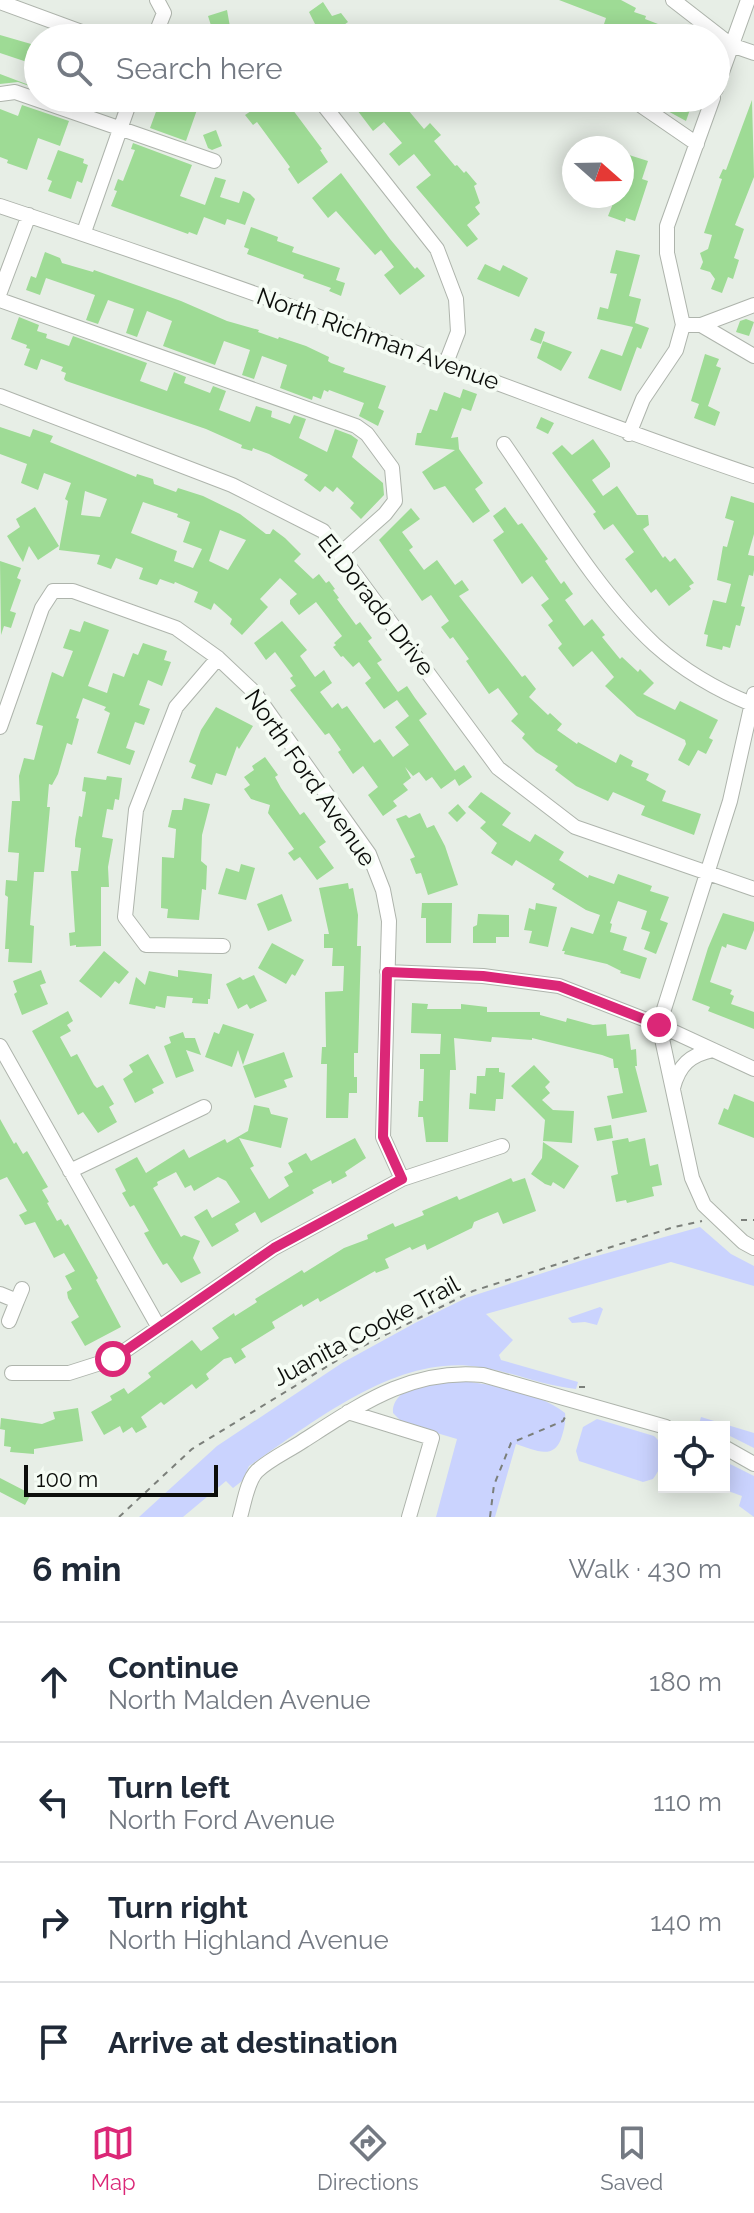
<!DOCTYPE html>
<meta charset="utf-8">
<style>
:root{--surface:#fff;--page:#f6f6f7;--text:#1f2937;--muted:#747a83;--line:#e0e1e3;--accent:#db2777}
body{margin:0;font-family:Raleway,sans-serif;background:var(--page);color:var(--text)}
.controls{position:absolute;right:24px;bottom:24px;display:grid;overflow:hidden;border-radius:0px;box-shadow:0 4px 20px #0003}
.controls button{width:72px;height:72px;display:grid;place-items:center;padding:0;border:0;border-bottom:2px solid var(--line);background:var(--surface);color:var(--text);font:40px sans-serif}
.compass{position:absolute;left:562px;top:136px;width:72px;height:72px;border-radius:50%;background:var(--surface);box-shadow:0 4px 20px #0003;rotate:110deg}
.scale{position:absolute;left:24px;bottom:20px;width:194px;box-sizing:border-box;padding-left:8px;border:4px solid #0b0d0a;border-top:0;font-size:22px;line-height:28px;white-space:nowrap;color:#0b0d0a;-webkit-text-stroke:6px #f5fcf4;paint-order:stroke}
.stop{position:absolute;width:24px;height:24px;margin:-18px;border:6px solid #db2777;border-radius:50%;background:#fff}
.stop.end{background:#db2777;border-color:#fff;box-shadow:0 2px 8px #0008}
.list{margin:0;padding:0;list-style:none}
h2{display:flex;justify-content:space-between;align-items:center;height:104px;margin:0;padding:0 32px;font-size:34px}
h2 small{font-size:26px;font-weight:400;color:var(--muted)}
.list li{display:grid;grid-template-columns:52px 1fr auto;gap:24px;align-items:center;box-sizing:border-box;height:120px;padding:0 32px;border-top:2px solid var(--line)}
.list b{display:block;font-size:30px;white-space:nowrap}
.list p{margin:0;font-size:26px;white-space:nowrap;color:var(--muted)}
.list em{font-size:26px;font-style:normal;color:var(--muted)}
.icon{flex:none;width:44px;height:44px;fill:none;stroke:currentColor;stroke-width:2;stroke-linecap:round;stroke-linejoin:round}
.map{position:relative;flex:none;width:754px;height:1517px;overflow:hidden}
.search{position:absolute;background:var(--surface);box-shadow:0 4px 20px #0003;left:24px;right:24px;top:24px;height:88px;display:flex;align-items:center;gap:20px;box-sizing:border-box;padding:0 28px;border-radius:44px;color:var(--muted);font-size:30px}
.sheet{height:584px;background:var(--surface)}
nav{display:flex;justify-content:space-around;align-items:center;box-sizing:border-box;height:112px;border-top:2px solid var(--line);background:var(--surface);font-size:22px;color:var(--muted)}
nav a{display:grid;justify-items:center;gap:4px}
nav .on{color:var(--accent)}
.map>svg:first-child{display:block}
.green{fill:#cad3fe}
.building{fill:#9edb95;fill-rule:evenodd}
.lines{fill:none;stroke-linecap:round;stroke-linejoin:round}
.minor-casing{stroke:#aeb4ac;stroke-width:16}
.path{stroke:#7b7f7a;stroke-width:2;stroke-dasharray:6 6;stroke-linecap:butt}
.minor{stroke:#fff;stroke-width:14}
.route{stroke:#db2777;stroke-width:10}
.labels{text-anchor:middle;stroke-width:8;stroke-linejoin:round;paint-order:stroke}
.street-label{font-size:24px;fill:#0b0d0a;stroke:#f5fcf4}
</style>
<div class="map">
<svg width="754" height="1517" viewBox="0 0 754 1517">
<rect width="100%" height="100%" fill="#e7eee6"/>
<path class="green" d="M700 1227 731 1254 754 1266V1286L671 1262 486 1314 513 1340 499 1355 501 1360 578 1382 576 1389C543 1386 513 1372 480 1367 397 1353 314 1422 249 1466L242 1481 233 1488 226 1481 183 1517H139L217 1446 342 1363 415 1323 466 1298 586 1259Z
M600 1307 603 1309 597 1325 585 1322 572 1323 568 1318Z
M465 1381C497 1386 540 1393 565 1413 566 1423 564 1430 561 1439 553 1461 533 1449 516 1444L495 1517H436L457 1439 403 1423 393 1413C392 1382 443 1383 465 1381Z
M701 1417 754 1433V1448L724 1433V1427H708L699 1424Z
M597 1419 654 1436C668 1447 663 1466 653 1479L643 1482 579 1461 576 1451 583 1427Z
M724 1461 754 1476V1517L739 1506 742 1496 717 1487H724Z"/>
<path class="building" d="M559 0H621L636 8 634 12 646 16 645 19 658 24 653 38 622 24 620 29 604 24 606 18Z
M323 2 332 16 341 13 348 22 326 38H299L316 26 309 12Z
M227 10 232 38H215L208 16Z
M0 35 38 46 33 64 0 53Z
M37 65 38 89 18 82 0 84V74L29 85Z
M90 98H103L99 110 87 107Z
M161 98H190L188 104 198 107 186 141 150 128Z
M246 98H284L322 149 320 150 328 162 298 184 288 169 290 167 257 122 253 125 245 115 254 109Z
M348 98H398L424 129 430 123 441 135 434 141 455 166 457 165 464 173 466 171 477 184 474 186 480 203 475 207 480 214 467 225 478 239 467 247 416 187 431 175 414 154 399 166 389 154 402 143 384 122 373 131Z
M668 98H694L686 121 664 109Z
M752 100 754 177 735 225 744 229 734 258 739 260 733 279 728 277 722 293 711 289 715 279 710 272 700 269 703 262 700 253 708 249 712 235 704 233 722 179 719 178 723 169 726 170Z
M22 105 69 121 60 146 38 138 27 170 7 163 8 160 0 157V109L18 116Z
M216 130 222 146 212 150 208 148 203 135Z
M133 143 192 165 180 196 205 205 215 177 226 180 220 197 239 203 243 191 250 194 255 199 245 225 227 219 225 225 204 217 197 235 189 232 188 234 111 206 117 191 114 190 118 179 123 181 135 150 131 149Z
M58 150 84 159 83 163 88 165 82 183 77 181 71 199 48 191 52 181 47 179Z
M629 155 648 161 642 179 648 181 635 221 626 218 625 222 608 216 616 196H622V175Z
M341 173 390 239 415 269 417 267 425 276 400 295 384 275 394 267 381 250 375 255 336 211 328 218 312 198Z
M251 227 278 237 277 241 294 247 292 252 340 268 336 280 345 283 341 296 329 291 331 288 303 278 304 275 247 254 249 249 244 247Z
M616 250 640 255 629 296 641 299 635 323 649 328 641 349 637 347 621 391 588 378 601 349 622 356 633 327 597 319 600 307 608 309 617 274 610 273Z
M45 252 60 258 62 263 93 272 94 270 181 301 227 321 259 330 258 332 278 339 279 337 306 346 329 357 328 361 331 363 345 368 343 372 386 386 378 408 384 411 378 426 359 416 364 403 348 397 329 390 328 392 324 390 321 399 313 396 312 400 280 388 287 365 262 356 254 379 242 375 250 350 224 341 215 365 163 346 172 321 147 311 137 337 126 333 134 309 108 300 98 324 86 320 95 295 46 278 40 295 26 290 31 276 36 278Z
M485 264 500 271 503 265 528 278 519 297 477 279Z
M19 317 39 325 37 331 47 334 46 338 69 346 73 336 147 363 140 381 167 391 174 372 186 377 184 383 210 393 213 386 226 391 219 410 250 422 256 406 272 411 271 417 290 424 294 415 306 419 299 438 327 452 335 429 351 435 358 440 352 457 383 483 384 495 361 519 350 508 354 503 337 487 333 492 325 486 320 492 304 480 308 475 269 454 253 448 252 451 241 448 242 445 206 429 66 381 64 379 66 373 61 371 63 367 41 359 37 370 24 365 30 349 26 348 27 345 11 339Z
M746 319 754 322 749 336 736 332 740 321Z
M535 328 545 332 541 344 530 340Z
M543 341 572 352 561 371 537 358Z
M705 354 719 359 716 366 721 368 708 406 720 412 715 426 694 418 699 404 691 401Z
M463 389 477 394 471 411 462 408 451 438 458 437 459 449 483 483 475 489 490 511 473 523 445 486 434 490 422 472 455 450 415 445 417 433H421L430 409 437 411 444 392 460 398Z
M541 417 554 423 548 434 536 428Z
M0 427 30 437 33 429 53 436 50 442 136 477 137 474 153 479 154 484 176 492 178 488 203 496 240 514 266 534H270L273 529 285 538 301 554 294 561 313 579 319 574 326 583 329 581 335 589 333 590 339 598 337 599 356 625 360 622 372 638 368 641 382 660 377 663 398 692 407 686 415 698 427 714 419 720 455 771 464 765 472 777 459 786 455 779 441 789 432 777 426 781 419 772 413 776 405 767 411 778 403 784 408 790 393 801 397 806 383 816 368 795 378 787 363 766 353 774 338 752 341 750 329 733 325 735 290 690 296 686 290 678 293 676 275 652 266 660 254 643 282 621 307 650 300 656 315 677 324 670 332 683 320 692 332 708 338 703 342 709 347 706 374 743 380 739 393 757 409 745 395 727 409 716 397 700 384 709 365 683 371 678 359 662 353 667 343 656 341 657 333 647 336 645 334 643 342 636 316 602 299 615 290 604V600L297 594 280 578 260 599 268 607 242 635 230 624 232 619 214 603 211 610 194 602 198 592 175 582 174 584 160 579 157 585 139 579 143 568 116 558 111 569 97 564 100 555 59 550 68 501 65 499 71 483 44 473 38 490 21 483 27 464 0 454ZM85 491 107 499 100 517 81 515ZM143 502 178 514 177 517 190 522 183 542 202 549 193 568 174 561 177 551 131 533ZM220 530 246 540 228 570 209 561Z
M593 439 610 463V467L592 480 603 496 617 486 637 515H648L649 525 643 529 663 558 665 556 670 562 675 558 694 583 689 586 691 589 669 606 656 589 651 593 635 572 625 559 634 552 613 524 604 530 593 514 596 512 552 453 562 445 572 455Z
M731 496 754 503V534L748 555 754 556V570L753 576 749 575 741 606 745 607 740 626 736 625 730 648 723 646 722 650 706 646 708 635 704 634 713 600 726 603 731 584 717 580 723 546 727 547 734 521 725 518Z
M35 507 59 546 38 560 29 546 23 562 7 536 20 527 16 519Z
M505 507 518 525 522 523 548 559 545 561 561 584 564 581 573 594 565 600 584 626 592 619 605 635 602 637 620 659 622 657 638 672 640 669 654 683 643 694 675 710 680 701 718 720 709 738 713 740 706 754 698 750 689 766 678 760 686 744 685 740 637 716 605 686 614 677 592 651 573 667 558 648 562 644 548 625 553 621 541 605 549 599 532 576 522 584 493 540 504 532 493 516Z
M411 508 420 519 402 532 413 547 409 550 424 570 437 560 455 585 462 580 469 590 459 596 522 677 525 675 536 689 529 697 548 715 550 713 562 724 557 730 577 744 578 742 616 763 620 754 633 761 631 766 649 774 646 780 666 791 662 801 701 814 694 835 641 815 645 806 613 792 608 801 576 786 555 770 558 766 536 752 522 738 525 734 511 721 518 714 498 688 489 694 466 661 469 659 453 637 450 639 441 627 449 621 431 595 422 601 379 540Z
M0 561 21 568 17 578 21 580 10 611 16 613 11 628 4 626 1 635Z
M84 621 109 630 88 686 107 693 113 673 124 677 133 653 138 655 143 643 167 651 164 660 171 662 162 686 148 680 139 705 150 709 144 725 135 722 126 748 135 751 130 765 97 753 110 713 104 710 106 707 83 698 76 718 79 719 72 745 67 743 58 774 52 785 49 784 47 807H50L44 872H34L30 925 34 926 32 963 8 962 9 949H5L8 897 5 895 6 880 17 881 19 853 8 852 12 801H20L19 776 24 758 34 760 43 726 36 724 52 672 63 677 73 651 63 648 70 629 80 632Z
M216 707 253 726 239 749 237 746 226 776 216 773 212 785 191 778 196 765 189 762 201 730Z
M265 757 278 775 275 777 281 788 300 815 304 812 326 842 319 847 334 868 317 880 300 857 294 861 288 853 294 849 268 813 270 805 251 799 244 789 250 785 244 777 254 770 252 766Z
M107 776 122 778 119 800 115 799 113 810 107 809 102 837 113 839 108 867 109 887H101V946L76 947V945L70 946 69 933 75 932 71 871H78L81 848 75 847V840L79 816 82 817 86 792 82 791 84 777 106 780Z
M481 792 511 813 502 825 530 842 535 834 564 852 559 860 588 878 589 875 614 884 618 874 652 886 650 891 669 897 660 920 668 923 656 954 644 949 650 932 641 929 647 911 618 901 610 923 612 924 610 932 627 937 623 950 647 958 640 979 620 973 621 971 607 964 564 954 565 951H562L571 927 593 934 600 915 586 910 552 889 555 884 516 860 512 866 491 853 497 843 480 828 486 822 468 807Z
M184 798 210 804 202 835 201 861 207 866 206 890 202 889 199 920 167 918 168 909 161 908 162 857 174 858 176 829 168 827 172 810H182Z
M458 804 466 813 457 822 448 813Z
M420 813 427 828 434 825 445 846 458 885 428 895 421 873 416 874 410 859 415 857 396 819 406 815 409 818Z
M241 864 255 868 246 900 218 894 226 868 239 872Z
M348 883 349 889 353 888 358 915 357 946H361L358 1053H354V1077H357V1093H349L348 1118H326L327 1064H321L322 1047H326L325 992 343 991 344 966H332L333 948H324V934H329L319 888Z
M282 894 292 921 268 931 257 904Z
M422 903H452L451 943H426V918H421Z
M536 903 557 907 548 947 529 943 532 931 524 930 529 908 535 910Z
M723 913 754 922V930L746 950 727 944 726 948 722 946 710 982 732 990 730 994 734 996 731 1004 754 1012V1029L708 1011 710 1007 692 1000 708 948Z
M478 914 509 915V937H496V943H473V927L477 925Z
M272 943 304 960 295 976 292 974 286 984 258 968Z
M104 951 129 972 119 984 115 981 101 998 79 981Z
M41 970 46 983 40 985 48 1004 22 1015 14 994 17 992 13 981Z
M178 970 212 974 210 999H208V1004L192 1003 193 998 167 996 165 1008 156 1006 155 1009 129 1004 136 977 145 985 149 971 178 977Z
M254 975 267 1001 250 1009 247 1004 238 1009 226 984 240 977 243 980Z
M412 1003 428 1004 427 1009H461V1004L487 1007V1012H540V1015L566 1022 567 1018 593 1025 606 1024 607 1036 629 1034 631 1050 636 1049 637 1066H635L647 1112 612 1119 607 1096 623 1093 618 1068H614L613 1059 602 1055 532 1038V1040L492 1037 491 1042 454 1038 456 1070H450L448 1142H426L423 1117H418L419 1101H423L424 1069H420V1054H440L441 1034 411 1033Z
M68 1011 73 1021 67 1025 71 1031 60 1037 71 1057 77 1054 94 1085 97 1088 103 1085 114 1104 109 1107 117 1122 98 1133 83 1112 78 1115 32 1031Z
M223 1024 254 1034 243 1065 238 1050 232 1067 205 1057 214 1032 219 1034Z
M183 1032 185 1038H195L201 1055 186 1050 194 1071 176 1078 164 1046 171 1043 169 1037Z
M284 1052 293 1077 284 1080 287 1087 255 1098 243 1066Z
M148 1054 164 1083 152 1089 154 1093 135 1103 123 1079 133 1072 129 1065Z
M534 1065 550 1082 545 1087 550 1093 542 1100 553 1110 574 1111 572 1143 543 1141 545 1120 511 1086Z
M486 1068H499V1072L505 1073 503 1099H496L495 1111 469 1109 470 1093 476 1094 477 1076H485Z
M734 1094 754 1102V1138L718 1124 724 1108 728 1110Z
M254 1105 269 1108 271 1114 288 1118 281 1148 239 1138 254 1166 250 1168 269 1199 289 1186 284 1177 293 1172 288 1163 306 1153 311 1161 355 1138 366 1158 345 1172 347 1176 332 1184 331 1180 312 1190 314 1193 261 1223 255 1212 235 1224 239 1231 212 1247 194 1217 207 1209 212 1218 240 1202 226 1181 218 1177 194 1191 191 1185 185 1188 176 1172 157 1182 158 1185 153 1188 181 1237 184 1235 200 1241 193 1258 201 1273 181 1283 167 1263 163 1265 152 1247 144 1233 149 1231 134 1205 130 1207 122 1193 126 1191 115 1169 137 1157 146 1173 184 1149 189 1158 225 1139 227 1143 248 1131Z
M0 1119 14 1144 16 1142 23 1154 27 1151 48 1187 42 1190 49 1202 47 1203 57 1221 61 1219 65 1226 68 1224 98 1278 96 1280 121 1327 85 1346 71 1322 79 1317 68 1298 67 1292 72 1289 65 1276 75 1271 64 1253 54 1258 35 1222 25 1225 19 1215 27 1211 7 1177 0 1180Z
M611 1125 613 1138 597 1141 594 1128Z
M628 1138 629 1142 645 1138 650 1166 658 1164 662 1185 652 1187 654 1196 627 1203 626 1200 616 1202 611 1176 618 1174 612 1141Z
M543 1142 579 1166 564 1189 553 1182 551 1186 545 1184 531 1174 542 1158Z
M511 1178 513 1182 525 1178 536 1211 503 1224 498 1212 474 1222 472 1228 427 1250 425 1244 412 1250 410 1247 385 1259 389 1268 376 1273 375 1271 320 1302 318 1298 303 1307 302 1304 272 1322 275 1328 241 1349 246 1357 235 1364 231 1357 224 1359 206 1374 209 1379 196 1389 192 1384 164 1405 161 1402 141 1417 147 1427 136 1433 132 1427 123 1433 120 1426 104 1435 91 1412 112 1400 110 1396 124 1388 128 1394 151 1377 148 1373 192 1340 201 1351 219 1338 212 1328 234 1313 235 1316 257 1302 255 1299 302 1270 304 1273 344 1248 368 1239 367 1235 393 1223 395 1227 424 1215 422 1211 457 1196 459 1200Z
M78 1408 83 1441 34 1449V1454L10 1452 11 1447 4 1446 5 1430 0 1429 1 1418 42 1424 55 1419 53 1412Z
M0 1478 31 1494 25 1505 0 1492Z"/>
<g class="lines">
<defs>
<path id="minor" d="M673 0 731 45 754 53
M0 2 98 38
M266 32 270 38
M154 38 164 13 157 0
M716 89 748 0
M0 94 15 92 214 161
M318 98 437 249 456 299 458 332 446 363
M630 98 697 144
M0 206C150 256 299 308 446 364 549 402 650 441 754 476
M84 232 131 98
M0 292 29 215
M0 300 356 426 367 434 392 468 395 501 385 514 341 553
M683 325H701L754 305
M701 325 754 356
M0 396 232 485 323 531 498 768 575 827 754 889
M629 434 643 399 676 350 683 325 667 253V226L713 98
M504 444C550 510 596 590 655 645 683 670 719 691 754 705
M218 658 176 707 136 810 125 917 146 945 223 946
M754 694 730 801 659 1025 692 1178 704 1205 743 1242 754 1248
M0 727 42 608 53 591H73L176 628 218 658 254 692 369 854 383 890 389 921 383 1137 402 1179
M387 972 483 976 559 986 659 1025 754 1069
M0 1046 158 1326
M673 1088C679 1065 690 1055 713 1050
M70 1171 204 1107
M0 1294 17 1301 22 1289
M9 1321 17 1301
M12 1373H69L113 1359 274 1248 402 1179 502 1146
M348 1412 432 1438 409 1517
M724 1447 754 1464
M240 1517C244 1504 247 1481 257 1471 270 1459 288 1451 303 1441 361 1404 411 1368 483 1375L666 1427"/>
</defs>
<use href="#minor" class="minor-casing"/>
<path class="path" d="M741 1220H754
M579 1387H586
M119 1517 192 1449 349 1353 473 1291 674 1227 702 1221
M490 1517 494 1485 511 1443 563 1421 566 1415"/>
<use href="#minor" class="minor"/>
</g>
<g class="lines">
<path class="route" d="M113 1359 274 1248 402 1179 383 1137 387 972 483 976 559 986 659 1025"/>
</g>
<g class="labels">
<g class="street-label">
<text transform="translate(378 339) rotate(20)" y="8">North Richman Avenue</text>
<text transform="translate(376 605) rotate(52)" y="8">El Dorado Drive</text>
<text transform="translate(310 778) rotate(55)" y="8">North Ford Avenue</text>
<text transform="translate(366 1331) rotate(-28)" y="8">Juanita Cooke Trail</text>
</g>
</g>
</svg>
<div class="controls">
<button><svg class="icon" aria-label="locate" viewBox="0 0 24 24"><circle cx="12" cy="12" r="6"/><path d="M12 2v4M12 18v4M2 12h4M18 12h4"/></svg></button>
</div>
<svg class="compass" viewBox="-18 -18 36 36"><path d="M0-13l5 13h-10z" fill="#e53935"/><path d="M0 13l5-13h-10z" fill="#747a83"/></svg>
<div class="scale">100 m</div>
<div class="stop" style="left:113px;top:1359px"></div>
<div class="stop end" style="left:659px;top:1025px"></div>
<div class="search"><svg class="icon" aria-label="search" viewBox="0 0 24 24"><circle cx="10" cy="10" r="6"/><path d="M15 15l6 6"/></svg>Search here</div>
</div>
<section class="sheet">
<h2>6 min<small>Walk · 430 m</small></h2>
<ul class="list">
<li><svg class="icon" aria-label="ahead" viewBox="0 0 24 24"><path d="M12 20V5M6 11l6-6 6 6"/></svg><div><b>Continue</b><p>North Malden Avenue</p></div><em>180 m</em></li>
<li><svg class="icon" aria-label="left" viewBox="0 0 24 24"><path d="M17 20v-9H6M10 6l-5 5 5 5"/></svg><div><b>Turn left</b><p>North Ford Avenue</p></div><em>110 m</em></li>
<li><svg class="icon" aria-label="right" viewBox="0 0 24 24"><path d="M7 20v-9h11M14 6l5 5-5 5"/></svg><div><b>Turn right</b><p>North Highland Avenue</p></div><em>140 m</em></li>
<li><svg class="icon" aria-label="arrive" viewBox="0 0 24 24"><path d="M6 21V4h12l-3 4 3 4H6"/></svg><div><b>Arrive at destination</b></div></li>
</ul>
</section>
<nav>
<a class="on"><svg class="icon" aria-label="map" viewBox="0 0 24 24"><path d="M3 6l6-2 6 2 6-2v14l-6 2-6-2-6 2zM9 4v14M15 6v14"/></svg>Map</a>
<a><svg class="icon" aria-label="directions" viewBox="0 0 24 24"><path d="M12 3l9 9-9 9-9-9zM9 14v-3h6M13 9l2 2-2 2"/></svg>Directions</a>
<a><svg class="icon" aria-label="saved" viewBox="0 0 24 24"><path d="M7 4h10v16l-5-4-5 4z"/></svg>Saved</a>
</nav>
